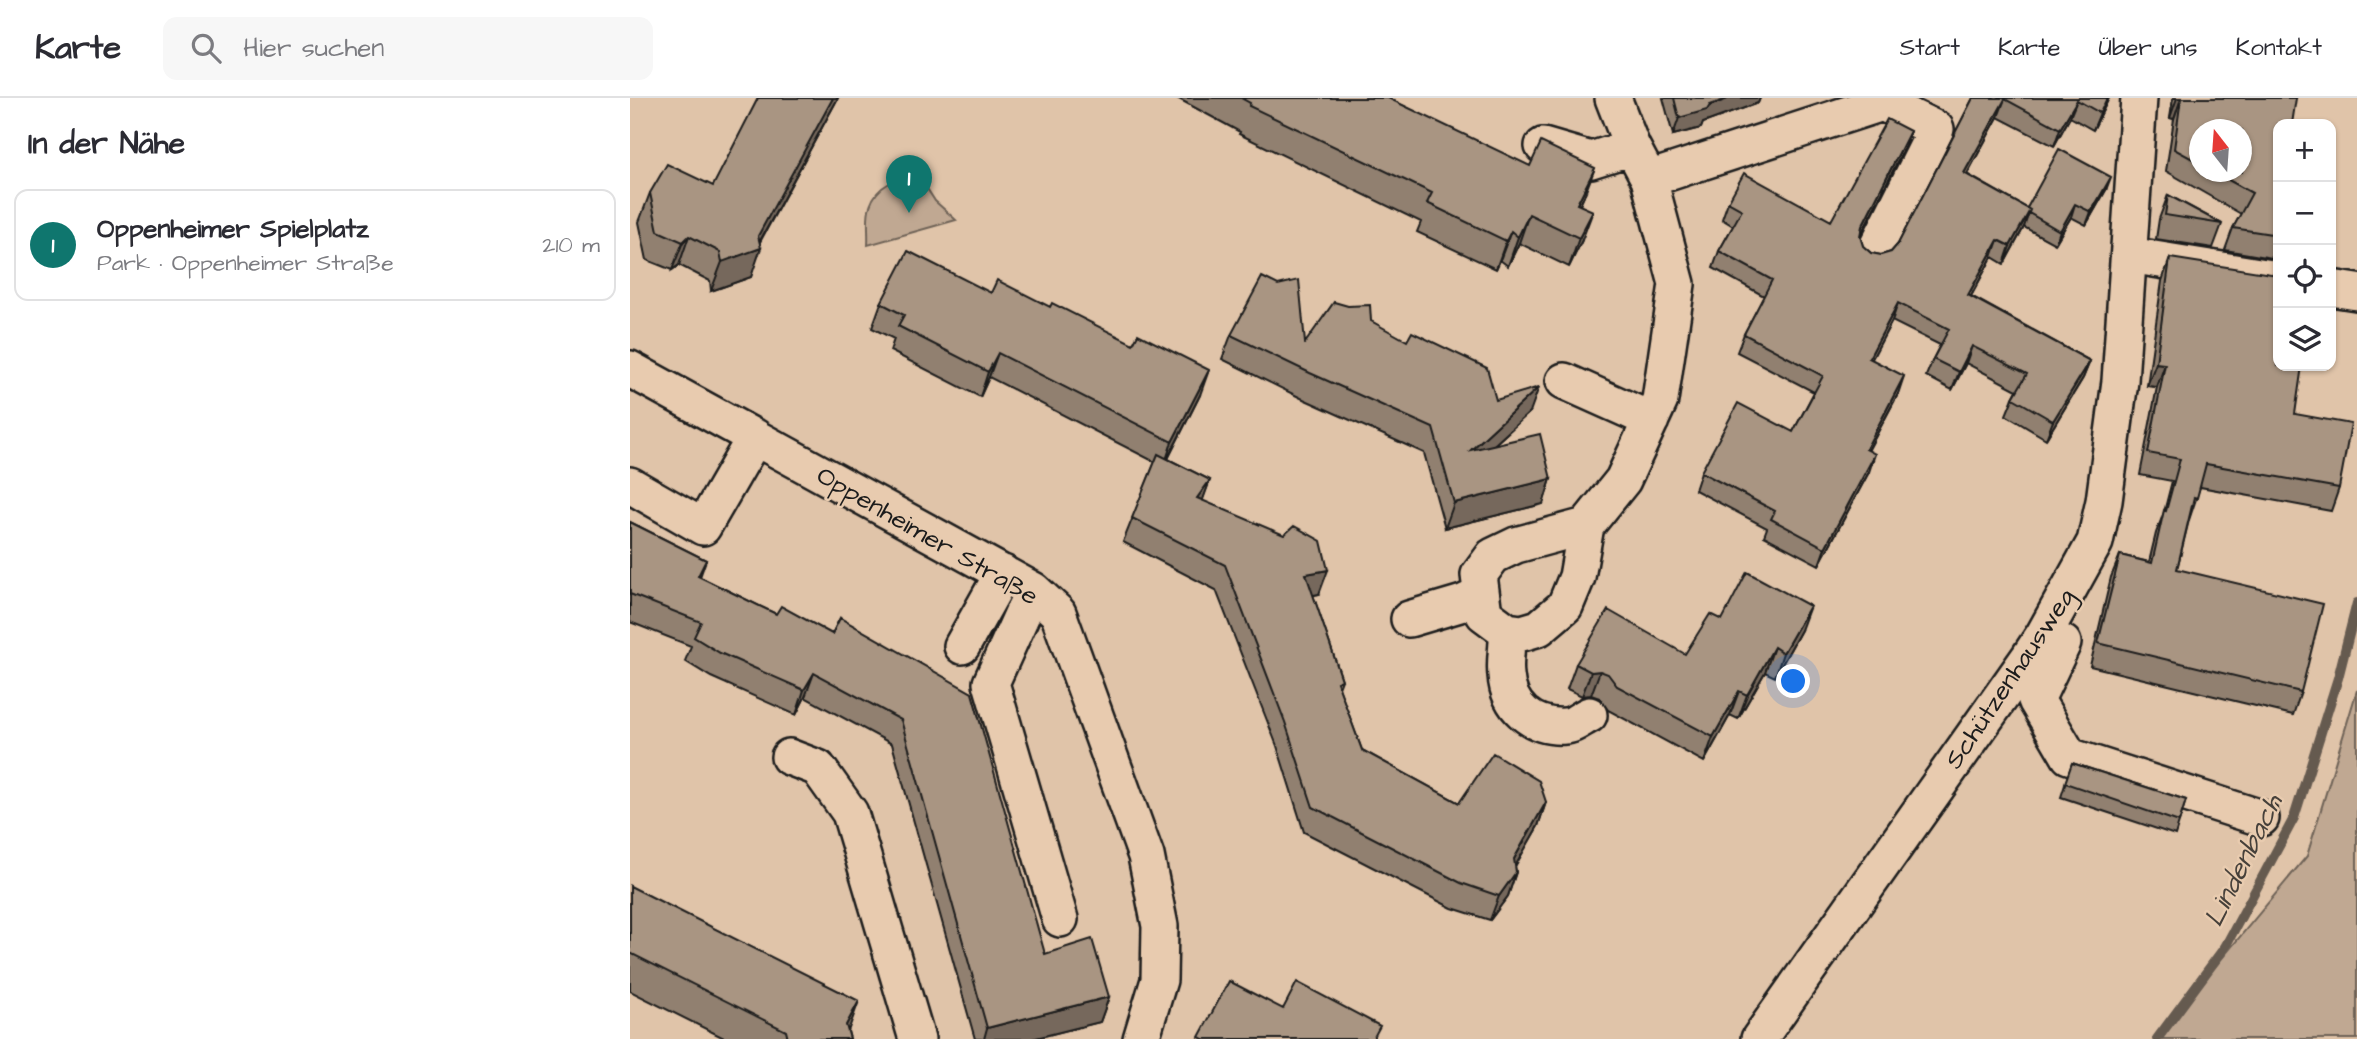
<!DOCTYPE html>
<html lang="de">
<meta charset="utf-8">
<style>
:root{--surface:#fff;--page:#f7f7f7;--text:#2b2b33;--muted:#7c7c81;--line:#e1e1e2;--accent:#0f766e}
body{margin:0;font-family:"Architects Daughter",sans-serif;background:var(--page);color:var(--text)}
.controls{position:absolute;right:21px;top:21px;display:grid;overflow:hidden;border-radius:14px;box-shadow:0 2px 5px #0004}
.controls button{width:63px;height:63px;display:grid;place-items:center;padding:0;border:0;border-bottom:2px solid var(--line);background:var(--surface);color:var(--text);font:35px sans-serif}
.compass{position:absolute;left:1559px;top:21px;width:63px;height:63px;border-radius:50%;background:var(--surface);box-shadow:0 2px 5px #0004;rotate:343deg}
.you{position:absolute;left:1164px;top:584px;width:24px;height:24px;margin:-18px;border:5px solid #fff;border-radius:50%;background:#1a73e8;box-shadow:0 0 0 10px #1a73e833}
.badge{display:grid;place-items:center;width:46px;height:46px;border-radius:50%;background:var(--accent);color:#fff;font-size:23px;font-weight:700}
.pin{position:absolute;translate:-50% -58px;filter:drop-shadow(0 2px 4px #0008)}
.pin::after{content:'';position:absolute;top:37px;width:24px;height:21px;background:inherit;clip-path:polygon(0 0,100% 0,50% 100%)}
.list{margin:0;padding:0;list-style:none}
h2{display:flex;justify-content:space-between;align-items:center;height:91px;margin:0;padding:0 28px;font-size:30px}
h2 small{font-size:23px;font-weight:400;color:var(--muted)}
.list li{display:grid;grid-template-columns:46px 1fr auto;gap:21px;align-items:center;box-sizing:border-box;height:112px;margin:0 14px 14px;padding:0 14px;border:2px solid var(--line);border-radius:14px}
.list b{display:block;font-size:26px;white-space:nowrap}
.list p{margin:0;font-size:23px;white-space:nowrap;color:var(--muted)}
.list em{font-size:23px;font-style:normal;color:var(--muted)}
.icon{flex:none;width:38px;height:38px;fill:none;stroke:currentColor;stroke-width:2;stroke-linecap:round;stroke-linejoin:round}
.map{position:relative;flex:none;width:1727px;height:941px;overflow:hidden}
header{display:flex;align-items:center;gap:42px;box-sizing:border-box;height:98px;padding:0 35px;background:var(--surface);border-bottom:2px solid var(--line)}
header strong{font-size:33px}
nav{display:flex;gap:38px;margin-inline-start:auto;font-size:24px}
.search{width:490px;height:63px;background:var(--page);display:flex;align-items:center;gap:18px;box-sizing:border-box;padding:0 24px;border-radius:14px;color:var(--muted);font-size:26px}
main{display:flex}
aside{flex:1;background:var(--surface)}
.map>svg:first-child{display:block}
.green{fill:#c0a892;stroke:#6e6257;stroke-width:2}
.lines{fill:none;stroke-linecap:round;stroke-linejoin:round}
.stream{stroke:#655a50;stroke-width:10}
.minor-casing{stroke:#1c1c1c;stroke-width:40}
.minor{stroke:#e8cbaf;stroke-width:35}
.wall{fill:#918070;stroke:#1c1c1c;stroke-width:2;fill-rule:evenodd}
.shaded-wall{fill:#76685b;stroke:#1c1c1c;stroke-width:2}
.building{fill:#a99582;stroke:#1c1c1c;stroke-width:2}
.labels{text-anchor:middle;stroke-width:5;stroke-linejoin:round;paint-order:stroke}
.street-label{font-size:26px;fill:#1c1c1c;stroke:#e8cbaf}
.water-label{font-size:28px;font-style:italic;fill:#46403a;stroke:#e8cbaf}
</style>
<header>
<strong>Karte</strong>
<div class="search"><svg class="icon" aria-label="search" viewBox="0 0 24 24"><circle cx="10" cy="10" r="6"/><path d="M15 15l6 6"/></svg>Hier suchen</div>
<nav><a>Start</a><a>Karte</a><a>Über uns</a><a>Kontakt</a></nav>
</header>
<main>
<aside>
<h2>In der Nähe<small></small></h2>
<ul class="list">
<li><span class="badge">1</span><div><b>Oppenheimer Spielplatz</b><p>Park · Oppenheimer Straße</p></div><em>210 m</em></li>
</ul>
</aside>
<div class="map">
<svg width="1727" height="941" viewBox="0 0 1727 941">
<rect width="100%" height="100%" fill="#e0c4a9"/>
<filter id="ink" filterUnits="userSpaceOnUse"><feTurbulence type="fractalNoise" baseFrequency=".0143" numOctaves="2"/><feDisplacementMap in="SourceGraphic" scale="14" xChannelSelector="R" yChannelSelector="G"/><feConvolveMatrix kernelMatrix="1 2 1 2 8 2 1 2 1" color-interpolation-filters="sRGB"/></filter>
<g filter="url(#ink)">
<path class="green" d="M289 78 305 103 326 122 238 147C239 135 236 118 240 108 247 86 269 79 289 78Z
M1727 592V941H1525L1677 758Z"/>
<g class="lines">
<path class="stream" d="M1527 941 1595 849 1664 720 1708 580 1727 505"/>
<defs>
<path id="minor" d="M913 48 961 62 1002 49
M1019 81 1252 5 1306 31 1244 155
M1499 157 1648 181
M1701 190 1727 194
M0 271 403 492 428 515 516 758 530 828 529 882 511 941
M934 283 1021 322
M0 387 73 429 125 339
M956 428 886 447 863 458 849 477 854 516 877 533 892 535 909 530 935 508 947 479 956 428 993 382 1030 302 1047 186 1019 81 1002 49 983 0
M403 492 361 585 430 821
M779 521 833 505 850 497
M877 533C878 548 874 563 876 577 878 609 902 630 935 628 943 628 952 620 959 617
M1414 536 1433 545 1406 602 1439 658 1631 720
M332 548 373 475
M159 659 188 670 220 715 287 941
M1129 941 1399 559 1414 536 1465 444 1474 403 1490 283 1509 0"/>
</defs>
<use href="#minor" class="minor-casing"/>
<use href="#minor" class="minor"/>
</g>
<path class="wall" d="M208 0 130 144 121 179 81 193 80 183 49 167 42 172 17 162 9 124 20 95 83 88Z
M547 0H758L954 98 950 107 952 142 939 169 889 145 878 168 870 162 866 171 787 134 791 124 609 36 610 34Z
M1033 0H1130L1128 5 1073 25 1071 30 1043 37Z
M1343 0H1479L1463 32 1440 19 1424 48 1368 19 1337 76 1397 110 1476 92 1456 127 1441 119 1425 146 1394 129 1374 166 1362 159 1341 198 1460 263 1453 280 1416 341 1376 317 1383 300 1387 292 1336 265 1322 292 1296 278 1303 261 1310 247 1262 223 1241 261 1268 296 1238 353 1239 374 1189 467 1134 438 1137 430 1065 392 1071 374 1163 334 1184 294 1107 254 1114 236 1134 198 1083 170 1089 153 1103 128 1092 121 1098 104 1201 123 1280 33 1274 51 1230 138 1233 148 1241 155 1251 157 1261 154 1268 146Z
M1543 0H1666L1648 26V161L1595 152 1603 130 1611 116 1536 73 1544 21 1540 20ZM1570 32 1612 74H1570Z
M1538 97 1592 126 1583 150 1526 141 1529 121Z
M1540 160 1665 316 1709 390 1701 413 1570 389 1559 422 1547 471 1671 594 1663 617 1460 568 1481 479 1490 457 1519 464 1526 435 1534 414 1542 383 1510 377 1527 289 1517 288 1532 183Z
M361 195 570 297 538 361 580 382 572 403 689 496 683 497 712 582 709 590 732 652 829 705 916 704 908 728 885 768 886 774 878 798 860 822 822 810 674 734 647 648 586 492 493 444 525 364 359 279 350 299 260 253 264 241 242 230 251 205Z
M741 223 866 302 900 314 864 347 921 381 913 406 815 430 794 355 671 300 592 261 601 237 675 245Z
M0 424 76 462 70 479 146 516 202 536 210 520 415 856 479 899 470 924 402 941H345L262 646 175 599 166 617 81 579 55 563 61 548 0 524Z
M1092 522 1171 532 1145 579 1135 574 1108 621 1100 617 1074 664 978 612 970 600 961 597 952 598 937 591 946 566 1055 556Z
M1442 665 1556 702 1545 737 1431 699Z
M0 788 218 933 220 941H96L0 893Z"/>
<path class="shaded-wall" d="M203 0H208L125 152 131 150 121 179 81 193 92 164Z
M1100 0H1130L1128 5 1073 25 1071 30 1043 37 1049 20Z
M1477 0H1479L1463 32 1470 15Z
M1547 0H1551L1544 21 1540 20Z
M1375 1 1368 19 1328 93 1334 75Z
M1447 2 1440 19 1424 48 1430 31Z
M1280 33 1274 51 1226 146 1232 128Z
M965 70 954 98 937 134 947 106Z
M1481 79 1476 92 1456 127 1461 114Z
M1445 106 1441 119 1425 146 1430 133Z
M1400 112 1394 129 1374 166 1380 148Z
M963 113 952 142 939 169 949 140Z
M899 116 889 145 878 168 888 139Z
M881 133 870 162 866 171 876 143Z
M59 138 49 167 42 172 53 144Z
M1368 142 1362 159 1332 215 1338 197Z
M1268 205 1262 223 1233 278 1239 260Z
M1342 248 1336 265 1322 292 1329 274Z
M368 255 359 279 350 299 358 274Z
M1460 263 1453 280 1416 341 1423 323Z
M1526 265 1535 266 1527 289 1517 288Z
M579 272 570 297 534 368 542 344Z
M1274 278 1268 296 1229 369 1236 351Z
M909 289 900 314 832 376 841 352Z
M1245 356 1239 374 1189 467 1195 450Z
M921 381 913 406 815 430 824 405Z
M580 382 571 407 567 400Z
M698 472 689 496 667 500 676 476Z
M1180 508 1171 532 1145 579 1153 555Z
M1144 549 1135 574 1108 621 1117 597Z
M970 573 961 597 952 598 961 574Z
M184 575 175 599 166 617 174 592Z
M1109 593 1100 617 1074 664 1083 639Z
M916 704 908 728 875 786 884 761Z
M886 774 878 798 860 822 869 798Z
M479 899 470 924 402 941H354L357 930Z
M229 903 217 936 216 927Z"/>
<path class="building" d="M128 0H203L128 138 131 150 92 164 90 154 59 138 53 144 28 133 20 95 37 66 83 88Z
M611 0H758L900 68 911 44 965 70 947 106 963 113 949 140 899 116 888 139 881 133 876 143 797 105 802 95 619 8 620 5Z
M1044 0H1100L1080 7 1077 12 1049 20Z
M1343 0H1477L1470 15 1447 2 1430 31 1375 1 1334 75 1400 112 1380 148 1368 142 1338 197 1460 263 1423 323 1383 300 1397 276 1342 248 1329 274 1303 261 1319 231 1268 205 1239 260 1274 278 1236 351 1245 356 1195 450 1141 421 1145 413 1071 374 1108 305 1163 334 1193 278 1114 236 1142 182 1089 153 1112 112 1098 104 1114 75 1201 123 1257 21 1280 33 1232 128 1230 138 1233 148 1241 155 1251 157 1261 154 1268 146Z
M1551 0H1666L1662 26H1648V137L1603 130 1622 95 1584 74H1612V32H1570V65L1544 51Z
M1429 51 1481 79 1461 114 1445 106 1430 133 1399 115 1400 112 1397 110Z
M1538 97 1592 126 1535 117Z
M278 153 361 195 367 182 420 209 422 205 503 246 508 236 579 272 542 344 368 255 358 274 268 228 274 217 251 205Z
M1540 160 1648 177V268H1672L1665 316 1721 326 1709 390 1576 366 1567 400 1564 399 1547 471 1693 506 1671 594 1468 545 1490 457 1522 465 1534 412 1536 413 1550 361 1518 355 1535 266 1526 265Z
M632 179 648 187 669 182 675 245 704 204 718 208 740 207 741 223 777 243 782 234 857 270 866 302 909 289 841 352 910 336 921 381 824 405 803 330 680 275 601 237Z
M528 356 580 382 567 400 654 437 664 428 691 443 698 472 676 476 712 582 707 584 732 652 829 705 863 655 909 683 916 704 884 761 886 774 869 798 831 785 683 709 655 624 595 467 502 420Z
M0 424 76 462 68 478 146 516 151 508 202 536 210 520 342 595 415 856 462 841 479 899 357 930 271 622 184 575 174 592 90 555 64 539 71 524 0 496Z
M1117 474 1180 508 1153 555 1144 549 1117 597 1109 593 1083 639 987 588 978 576 970 573 961 574 946 566 978 512 1055 556 1080 516 1092 522Z
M1442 665 1556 702 1549 724 1435 685Z
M0 788 229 903 216 927 220 941H158L156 933 0 855Z
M599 883 653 911 667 884 750 928 743 941H573L569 939Z"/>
</g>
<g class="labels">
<g class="street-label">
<text transform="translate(298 437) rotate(30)" y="9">Oppenheimer Straße</text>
<text transform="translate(1379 580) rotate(-56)" y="9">Schützenhausweg</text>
</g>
<g class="water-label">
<text transform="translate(1612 762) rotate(-64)" y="10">Lindenbach</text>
</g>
</g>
</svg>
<div class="controls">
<button>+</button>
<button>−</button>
<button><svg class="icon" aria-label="locate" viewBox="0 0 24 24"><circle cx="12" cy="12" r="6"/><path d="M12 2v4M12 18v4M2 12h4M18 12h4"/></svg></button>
<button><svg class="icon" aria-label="layers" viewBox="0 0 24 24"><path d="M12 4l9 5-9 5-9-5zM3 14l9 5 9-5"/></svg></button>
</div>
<svg class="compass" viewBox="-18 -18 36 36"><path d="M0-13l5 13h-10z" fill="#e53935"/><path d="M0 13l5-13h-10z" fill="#7c7c81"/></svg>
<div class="you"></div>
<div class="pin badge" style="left:279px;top:115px">1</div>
</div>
</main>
